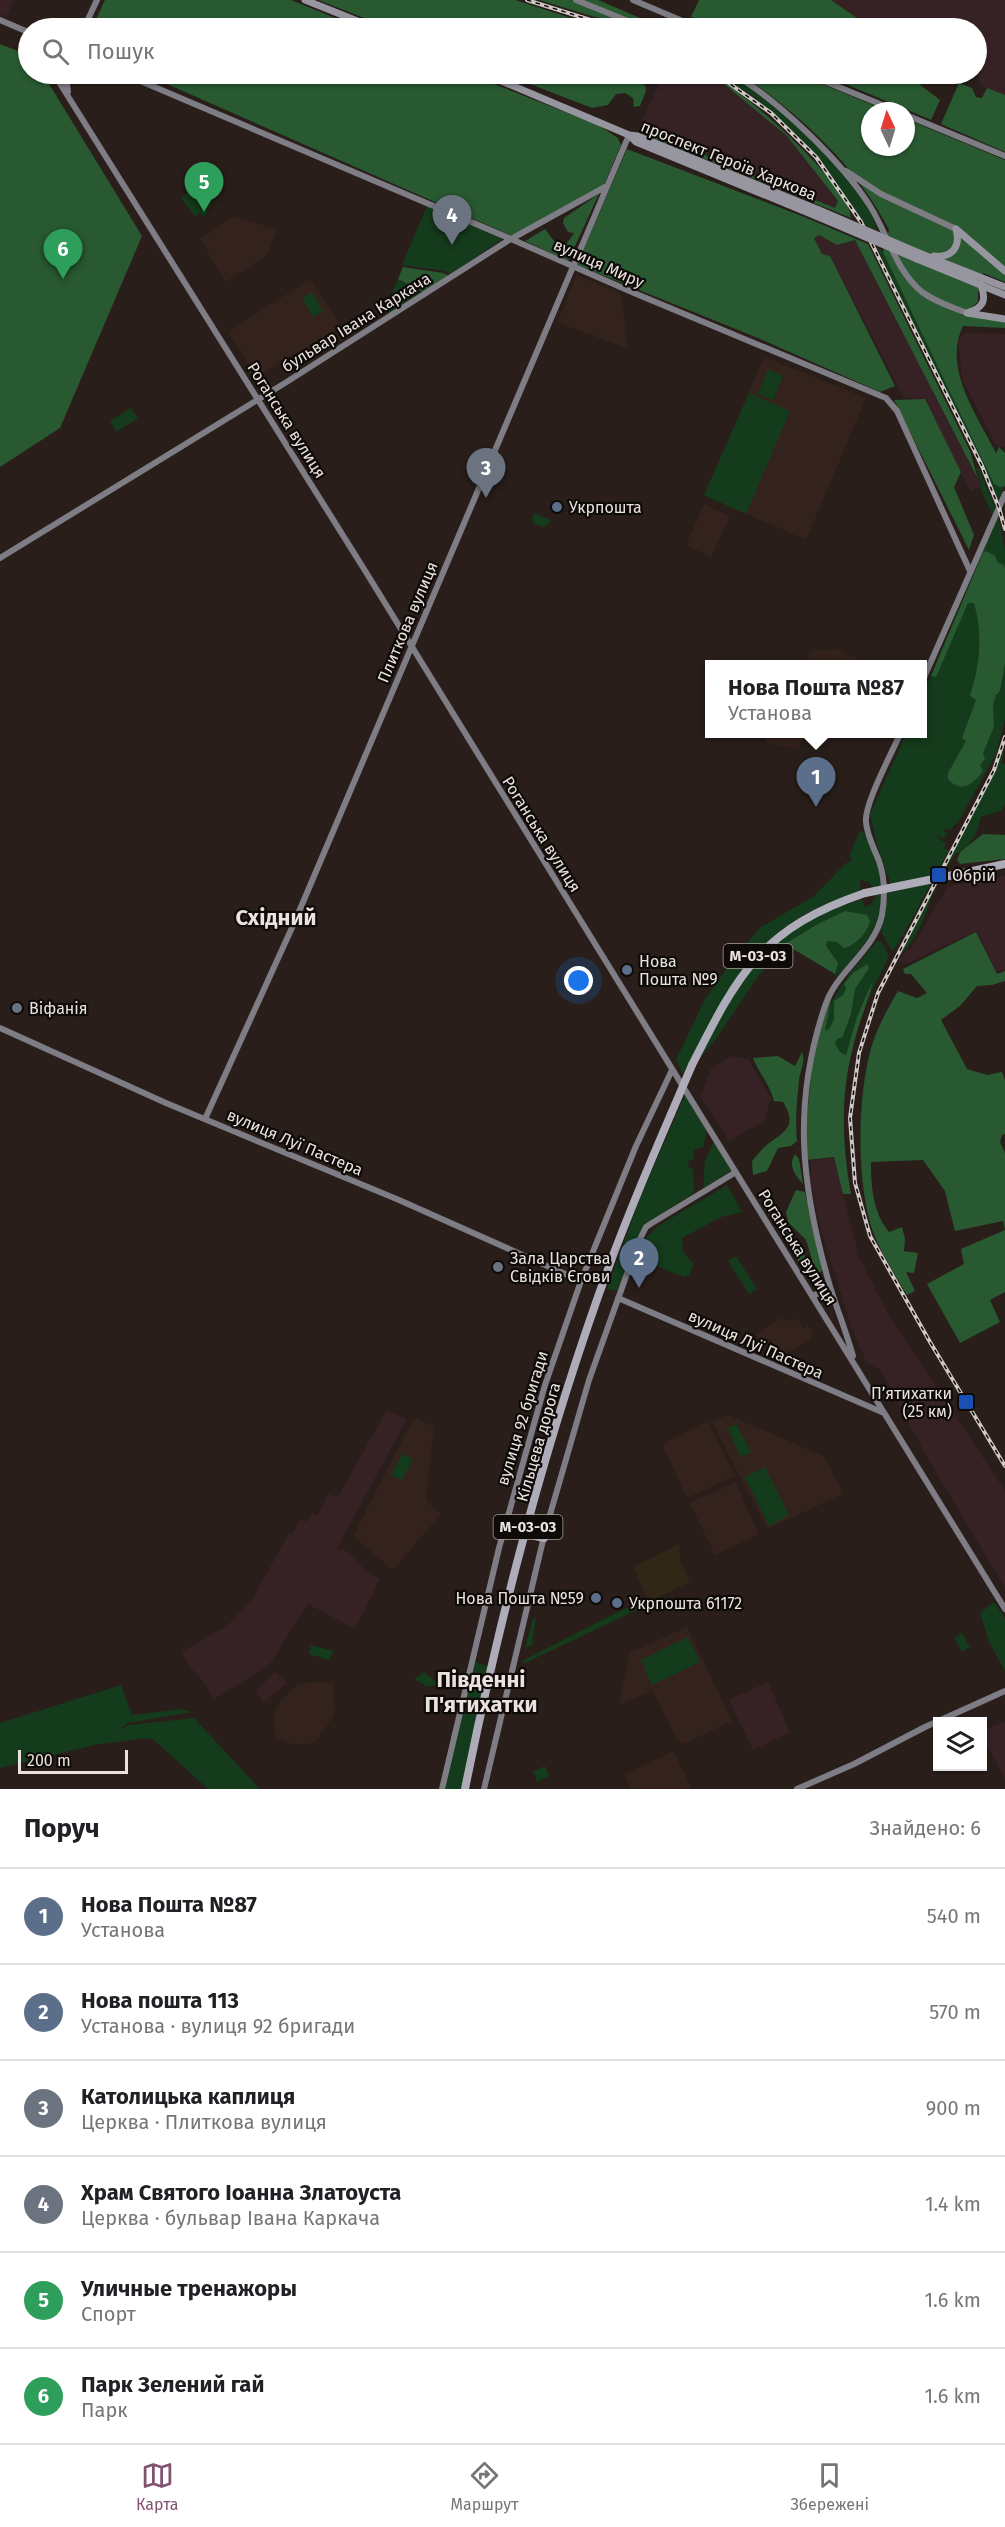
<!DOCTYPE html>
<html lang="uk">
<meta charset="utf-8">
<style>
:root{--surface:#fff;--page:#f6f6f6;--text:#202124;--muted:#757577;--line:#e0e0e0;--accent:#815370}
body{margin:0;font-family:"Fira Sans",sans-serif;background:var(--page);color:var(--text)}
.controls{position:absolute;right:18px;bottom:18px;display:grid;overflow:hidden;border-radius:0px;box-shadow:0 2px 4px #0004}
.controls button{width:54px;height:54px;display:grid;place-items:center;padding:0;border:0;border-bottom:2px solid var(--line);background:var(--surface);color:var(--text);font:30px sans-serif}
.compass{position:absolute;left:861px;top:102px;width:54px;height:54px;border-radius:50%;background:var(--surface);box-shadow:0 2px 4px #0004;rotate:356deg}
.scale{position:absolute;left:18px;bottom:15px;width:110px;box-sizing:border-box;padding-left:6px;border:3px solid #eae2df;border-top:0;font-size:16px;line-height:21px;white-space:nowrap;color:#eae2df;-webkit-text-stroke:4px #0e0a08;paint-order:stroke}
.you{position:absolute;left:579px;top:981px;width:21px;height:21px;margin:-15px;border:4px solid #fff;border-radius:50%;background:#1a73e8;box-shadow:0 0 0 9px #1a73e833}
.badge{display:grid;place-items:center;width:39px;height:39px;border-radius:50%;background:var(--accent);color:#fff;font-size:20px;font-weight:700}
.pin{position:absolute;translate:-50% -50px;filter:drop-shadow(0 2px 3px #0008)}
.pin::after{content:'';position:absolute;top:32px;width:21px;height:18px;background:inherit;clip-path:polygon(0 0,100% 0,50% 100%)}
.popup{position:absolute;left:705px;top:660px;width:222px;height:78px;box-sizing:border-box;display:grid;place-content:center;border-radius:0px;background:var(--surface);filter:drop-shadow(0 2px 4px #0005);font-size:20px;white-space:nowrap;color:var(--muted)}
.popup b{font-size:22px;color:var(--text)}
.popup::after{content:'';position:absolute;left:50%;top:100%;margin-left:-12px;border:12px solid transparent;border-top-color:var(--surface)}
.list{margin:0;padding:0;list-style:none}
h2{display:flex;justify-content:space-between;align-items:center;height:78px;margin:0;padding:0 24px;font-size:26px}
h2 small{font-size:20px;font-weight:400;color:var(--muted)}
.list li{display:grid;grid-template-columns:39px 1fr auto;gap:18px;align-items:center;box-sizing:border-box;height:96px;padding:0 24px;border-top:2px solid var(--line)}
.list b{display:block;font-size:22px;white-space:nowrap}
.list p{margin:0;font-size:20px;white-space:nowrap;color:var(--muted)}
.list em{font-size:20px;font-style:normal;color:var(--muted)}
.icon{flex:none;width:33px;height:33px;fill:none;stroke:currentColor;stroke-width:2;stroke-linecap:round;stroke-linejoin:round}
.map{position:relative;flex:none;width:1005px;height:1789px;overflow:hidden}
.search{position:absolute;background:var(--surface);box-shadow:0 2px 4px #0004;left:18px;right:18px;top:18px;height:66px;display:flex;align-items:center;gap:15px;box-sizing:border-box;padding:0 21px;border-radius:33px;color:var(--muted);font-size:22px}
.sheet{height:654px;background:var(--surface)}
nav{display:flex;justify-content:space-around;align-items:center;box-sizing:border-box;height:84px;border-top:2px solid var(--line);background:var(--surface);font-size:16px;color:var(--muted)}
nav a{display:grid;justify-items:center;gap:3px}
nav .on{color:var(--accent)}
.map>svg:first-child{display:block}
.commercial{fill:#302717}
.industrial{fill:#362225}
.built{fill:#34231c}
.green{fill:#143b1b}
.forest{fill:#285931}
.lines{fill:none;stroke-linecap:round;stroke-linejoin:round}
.secondary{stroke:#7e7c84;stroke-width:6}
.primary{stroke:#9795a0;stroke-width:7}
.highway{stroke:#afacb9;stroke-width:8}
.rail-casing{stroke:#cfc7c4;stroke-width:4}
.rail{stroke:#0e0a08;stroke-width:1.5;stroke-dasharray:4.5;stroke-linecap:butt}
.primary-bridge{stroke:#9795a0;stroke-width:7}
.highway-bridge{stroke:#afacb9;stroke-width:8}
.service-dot{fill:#5c6f8a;stroke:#0e0a08;stroke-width:2}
.transit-dot{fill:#1a4fb4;stroke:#0e0a08;stroke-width:2}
.worship-dot{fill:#6b7280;stroke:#0e0a08;stroke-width:2}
.labels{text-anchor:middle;stroke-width:4.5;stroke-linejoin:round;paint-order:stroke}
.shield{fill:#0e0a08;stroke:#a8a19e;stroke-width:1.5}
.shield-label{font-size:15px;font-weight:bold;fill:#eae2df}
.street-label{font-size:16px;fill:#eae2df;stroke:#0e0a08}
.poi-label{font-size:16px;fill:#eae2df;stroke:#0e0a08;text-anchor:start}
.district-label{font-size:22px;font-weight:bold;fill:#eae2df;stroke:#0e0a08}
</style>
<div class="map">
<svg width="1005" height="1789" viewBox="0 0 1005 1789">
<rect width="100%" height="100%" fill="#291e1a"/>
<path class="commercial" d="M679 1544 681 1563 690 1582 649 1602 633 1567Z"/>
<path class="industrial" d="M0 0H13L7 17 0 14Z
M832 0H1005V95L980 86 977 68 976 28H873Z
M663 74H710L746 100 800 148 838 202 835 208 639 128Z
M819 235 837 245 855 240 982 486 971 492 924 399 904 398 830 256 822 254 814 237Z
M966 333 1005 334V447L996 445 962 379 958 339Z
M1005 876V969L996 972 977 931 906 964 898 960 904 952 911 949 948 886Z
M732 1056 748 1059 771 1098 764 1121 729 1141 701 1096 711 1069Z
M834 1158 859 1257 888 1314 1005 1491V1588L927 1457 880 1369 867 1364 852 1328 819 1224 811 1184V1160Z
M386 1411 407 1419 337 1548 347 1551 369 1574 380 1579 355 1629 308 1604 269 1665 213 1700 206 1685 193 1670 181 1652 228 1625 252 1600 289 1533 292 1534 300 1519 306 1522 312 1513 317 1516 328 1494 338 1497Z
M275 1672 287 1683 263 1703 256 1691Z
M768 1682 790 1732 753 1750 729 1700Z
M1005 1721V1779L982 1736 983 1731Z"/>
<path class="built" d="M235 216 277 230 266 256 225 282 200 238Z
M577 275 621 294 628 349 557 322Z
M310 279 341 326 257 377 228 332Z
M764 357 866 398 806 540 704 495Z
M704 504 730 516 711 557 686 545Z
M836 649 860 660V664H788L809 663V652Z
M704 677H709V731L707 732Z
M765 734H805L798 749 766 743Z
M781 1318 789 1321 797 1318 803 1328 808 1325 813 1333 809 1340 782 1356 770 1340 763 1345 756 1335Z
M728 1415 824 1456 843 1494 767 1529 712 1421Z
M414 1418 434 1426 426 1500 441 1514 393 1570 353 1536Z
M708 1421 735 1476 687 1498 664 1448V1443Z
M735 1482 759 1534 715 1555 690 1503Z
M687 1627 732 1721 684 1744 678 1741 652 1690 618 1706 630 1653Z
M333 1682 335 1714 315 1743 293 1745 275 1737 274 1713 281 1701 299 1683Z
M673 1751 692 1789H631L624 1775Z"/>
<path class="green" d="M720 74H731L768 100 832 160 868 206 878 231 864 225 833 177 797 135 755 98Z
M202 184 217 191 209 209 201 185Z
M192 190 208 212 203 217 200 213 195 216 181 198Z
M427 206 504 238 450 274 445 271 402 265Z
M877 248 883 251 1005 485 998 501Z
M398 279 422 293 391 313 384 312Z
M312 292 323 311 313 317 302 298Z
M768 369 783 376 773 400 758 394Z
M749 393 790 411 746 514 704 495Z
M131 408 138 418 116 432 110 421Z
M976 468H979L995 507 992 514 980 487 981 486Z
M534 513 551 520 547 525 543 527 534 524 532 520Z
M998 515 1005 549V720L995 756 959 821 950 830 943 829 947 833 945 838H941L937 834 939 839 946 843 944 848 949 850 901 939 895 948 891 950 881 931 890 882 877 845 870 814 906 734H922L923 694Z
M1005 741 1002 762 1005 764V804L1002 810 981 817C979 825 976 837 970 843 962 851 957 851 950 862 943 875 933 890 929 904 921 927 914 944 895 959L993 775Z
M861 831 866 835C872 849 879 864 882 879 889 918 862 950 837 976L834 975 838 963 785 944 756 979 718 1036 701 1057C726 1003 755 949 810 919 826 911 845 905 862 899L865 908 872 903 875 897 874 889 869 882 860 880 861 892C843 898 824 905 806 914 742 947 715 1015 684 1076L676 1060 704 1001 736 955 761 927 814 896 846 863 851 862 850 853 859 833Z
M877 941H881L889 956 862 1012 846 1055H816L832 1001 850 973Z
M685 1095 707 1130 703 1147 693 1150 694 1160H689L688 1167 693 1169 694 1193 644 1225 617 1291 607 1289 640 1198Z
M714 1141 731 1171 703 1188 705 1161Z
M727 1185 742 1212 721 1217 682 1238 683 1252 694 1264 689 1275 684 1277 649 1263 642 1255 646 1238 658 1226Z
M736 1256 757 1289 749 1294 728 1261Z
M736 1424 751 1452 741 1457 727 1428Z
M402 1454 413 1459 402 1480 391 1475Z
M765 1467 789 1515 769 1526 745 1477Z
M644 1599 647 1605 523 1664 524 1660Z
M994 1602 1005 1618V1671L990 1644 980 1613Z
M536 1617 532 1645 525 1648 533 1619Z
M962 1633 970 1647 962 1652 954 1638Z
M688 1637 700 1662 652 1685 641 1660Z
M311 1645 334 1651 329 1660 309 1654Z
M472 1661 491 1667 462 1789H442Z
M424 1672 437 1682V1686H426L414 1679Z
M121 1685 132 1715 181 1709 192 1712 128 1723 116 1731 129 1725 194 1718 260 1789H208L154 1740 146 1738 94 1745 0 1768V1723Z
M545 1766 549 1776 537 1782 533 1771Z"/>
<path class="forest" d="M105 0H291L360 28H92Z
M318 0H515L602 28H390Z
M539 0H598L652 23 649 28H631Z
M699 0H831L872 28H717L691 17Z
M0 44 28 55V74H43L142 236 60 428 0 467Z
M144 74H469L598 125 618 138 621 145 604 185 512 236Z
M504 74H632C648 91 650 81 640 106L634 107 633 98 625 93 616 94 608 105 592 108Z
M741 74H798L887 111H870V147H906V119L1005 160V282L983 273 978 292V302L961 315 1005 321V328L963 326C942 368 978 417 996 453L999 447 1005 453V486L1000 487 994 484 883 252 889 230C856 165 800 115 741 74Z
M822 74H918L919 84 940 100 931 120Z
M719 80C747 93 852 188 851 218L650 137 652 133 835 208 838 201 787 136Z
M959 83 972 88 976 97 982 98 987 88 1005 95V152L941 124Z
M627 149 807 218 868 244 970 451 978 479 855 240 837 245 819 235 814 238 822 254 830 256 895 386 880 392 758 338 577 265Z
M599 194 568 261 525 241 545 229 554 241 559 240 562 244 567 243 574 233 568 232 563 223 564 218Z
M403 267 443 273 449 276 423 292 398 279Z
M925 399 961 472 954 487 974 535 969 550 894 400Z
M986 551 995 556 998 563 1004 565 1005 569V663L1000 691 996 695 993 705 994 727 983 753 985 759 980 765 983 771C974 784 961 794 948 779V773L966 741 962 738 976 700 970 696C980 664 983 635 974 603H968L936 677 931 676 983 553Z
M983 834 1005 835V859L960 864 957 860 960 852Z
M845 911 867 915 870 921C868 932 855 946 844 948L837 942 827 941 826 946 838 963 835 974 785 944 816 925Z
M976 932 997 974 1005 971V981L992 985 977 986 960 1006 941 1020 967 1069 987 1075 1002 1072 1005 1080V1134L1002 1135 1000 1142 1005 1153V1292L990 1300 1000 1322 960 1343 927 1284 964 1264 961 1249 1005 1230 1003 1221 955 1231 945 1191 923 1160 871 1162C871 1186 873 1213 889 1232L902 1227 905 1239 904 1251 918 1253 914 1273 906 1272 915 1291 907 1295C896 1277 884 1258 876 1239 855 1191 857 1094 872 1045 878 1026 888 1008 898 991L917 998 927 993 911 974H905L903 969Z
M867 964 869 968 855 989 851 1014 842 1038H838L835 1043 840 1052 846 1055 857 1017 873 980C868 1003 858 1024 853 1047 840 1096 842 1145 851 1194H843L834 1157 806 1160V1125L814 1049 833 990 825 1031 830 1028 834 1019V1001L843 995 846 989 844 984 853 973Z
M802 1052C806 1061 800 1071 799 1080 797 1100 795 1121 797 1141L791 1146 778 1148 767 1171 753 1175 752 1161C758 1154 764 1146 772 1141 790 1129 795 1122 783 1102L774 1101C770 1085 759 1073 753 1058L778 1056 795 1066Z
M795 1154 799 1159 803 1184C794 1174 788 1165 795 1154Z
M796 1190 805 1192 823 1270 819 1273 813 1263 806 1240 788 1222 786 1212Z
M765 1203C789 1227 805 1254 819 1285L818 1288 815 1287 763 1206Z"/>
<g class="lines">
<path class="secondary" d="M576 0 645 28
M633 0 699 28
M0 20 28 32
M84 28 97 0
M54 74 364 569 1005 1609
M66 74 68 92
M124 74 511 239 634 293 886 398 897 411 970 571
M733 74C778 100 842 162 870 206 887 233 896 271 922 292 935 302 952 307 967 313
M807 74 897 111
M906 115 1005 156
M846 171 881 194 956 229
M0 558 285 383 509 240 605 187
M922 682 1005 494
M0 1028 166 1103 399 1200 581 1281
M205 1119 295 921 629 135
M813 1296 830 1287
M618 1298 884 1413
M853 1356C846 1331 836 1307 829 1283 801 1185 792 1104 825 1006 836 971 874 952 882 915 885 897 885 878 879 861 874 848 867 836 866 822 864 804 892 753 900 734
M442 1789 499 1548 545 1385 581 1281 636 1146 672 1070
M484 1789 545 1532 589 1380 638 1243 646 1227 652 1223 736 1172
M797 1789 854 1764 925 1727 1005 1691"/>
<path class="primary" d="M305 0 375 28
M485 74 629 135 638 136 819 210
M629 135 636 142 816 216
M956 229 1005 271
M919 253 1005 287
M934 256C952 258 961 247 956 229
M917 259 1005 295
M967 313C983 308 987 301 981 285
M967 313 1005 319"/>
<path class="highway" d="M963 873 1005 864
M692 1065C739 972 762 928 865 893
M526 1534 544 1538
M465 1789C500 1615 547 1436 608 1269 627 1217 649 1165 671 1114"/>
<defs>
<path id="rail" d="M527 0 616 28
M716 74 771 113 816 157 861 222 982 466 999 508 1005 529
M1005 737 994 770 878 993 859 1053 850 1118 855 1183 870 1236 930 1342 1005 1466"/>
</defs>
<use href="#rail" class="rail-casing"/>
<use href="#rail" class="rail"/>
<path class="primary-bridge" d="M819 210 919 253
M816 216 917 259"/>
<path class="highway-bridge" d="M865 893 963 873
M671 1114 692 1065"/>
</g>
<g class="service-dot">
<circle cx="557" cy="507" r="6"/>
<circle cx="627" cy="970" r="6"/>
<circle cx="596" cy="1598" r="6"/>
<circle cx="617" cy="1603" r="6"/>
</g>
<g class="transit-dot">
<rect x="931" y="867" width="16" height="16" rx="3"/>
<rect x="958" y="1394" width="16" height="16" rx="3"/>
</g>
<g class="worship-dot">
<circle cx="17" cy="1008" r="6"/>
<circle cx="498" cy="1267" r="6"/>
</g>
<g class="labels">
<g class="shield">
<rect x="723.5" y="944" width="69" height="24" rx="4.5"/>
<rect x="493.5" y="1515" width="69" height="24" rx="4.5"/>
</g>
<g class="shield-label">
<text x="758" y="961">М-03-03</text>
<text x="528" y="1532">М-03-03</text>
</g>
<g class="street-label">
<text transform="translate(729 160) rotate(22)" y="6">проспект Героїв Харкова</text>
<text transform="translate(599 263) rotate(24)" y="6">вулиця Миру</text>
<text transform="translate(356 322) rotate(-32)" y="6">бульвар Івана Каркача</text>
<text transform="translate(287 420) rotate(58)" y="6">Роганська вулиця</text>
<text transform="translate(407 622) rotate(-67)" y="6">Плиткова вулиця</text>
<text transform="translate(542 834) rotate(58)" y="6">Роганська вулиця</text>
<text transform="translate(295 1142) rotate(23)" y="6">вулиця Луї Пастера</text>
<text transform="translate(798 1247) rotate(58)" y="6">Роганська вулиця</text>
<text transform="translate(756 1344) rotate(24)" y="6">вулиця Луї Пастера</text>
<text transform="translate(522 1418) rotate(-73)" y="6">вулиця 92 бригади</text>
<text transform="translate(538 1442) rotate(-74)" y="6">Кільцева дорога</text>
</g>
<g class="poi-label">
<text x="569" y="513">Укрпошта</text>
<text x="952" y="881">Обрій</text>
<text x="639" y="967">Нова<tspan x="639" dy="18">Пошта №9</tspan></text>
<text x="29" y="1014">Віфанія</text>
<text x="510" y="1264">Зала Царства<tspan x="510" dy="18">Свідків Єгови</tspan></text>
<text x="952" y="1399" text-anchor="end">Пʼятихатки<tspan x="952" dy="18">(25 км)</tspan></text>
<text x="584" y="1604" text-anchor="end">Нова Пошта №59</text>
<text x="629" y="1609">Укрпошта 61172</text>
</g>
<g class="district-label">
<text x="276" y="925">Східний</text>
<text x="481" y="1687">Південні<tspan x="481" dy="25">П'ятихатки</tspan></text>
</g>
</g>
</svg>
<div class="controls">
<button><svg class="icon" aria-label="layers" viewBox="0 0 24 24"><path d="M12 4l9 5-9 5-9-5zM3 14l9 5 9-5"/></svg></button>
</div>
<svg class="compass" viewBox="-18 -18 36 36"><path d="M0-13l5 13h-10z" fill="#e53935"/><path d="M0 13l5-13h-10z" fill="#757577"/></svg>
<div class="scale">200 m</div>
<div class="you"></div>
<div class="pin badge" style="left:816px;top:807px;background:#5c6f8a">1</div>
<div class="popup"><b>Нова Пошта №87</b>Установа</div>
<div class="pin badge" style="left:639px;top:1288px;background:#5c6f8a">2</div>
<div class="pin badge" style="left:486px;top:498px;background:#6b7280">3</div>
<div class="pin badge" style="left:452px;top:245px;background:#6b7280">4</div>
<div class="pin badge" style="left:204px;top:212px;background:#2e9e5b">5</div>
<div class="pin badge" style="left:63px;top:279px;background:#2e9e5b">6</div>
<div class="search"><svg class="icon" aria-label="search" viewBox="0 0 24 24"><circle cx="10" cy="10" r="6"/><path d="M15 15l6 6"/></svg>Пошук</div>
</div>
<section class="sheet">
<h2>Поруч<small>Знайдено: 6</small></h2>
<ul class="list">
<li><span class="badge" style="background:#5c6f8a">1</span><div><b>Нова Пошта №87</b><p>Установа</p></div><em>540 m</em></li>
<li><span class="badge" style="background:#5c6f8a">2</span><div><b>Нова пошта 113</b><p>Установа · вулиця 92 бригади</p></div><em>570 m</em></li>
<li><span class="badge" style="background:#6b7280">3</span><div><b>Католицька каплиця</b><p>Церква · Плиткова вулиця</p></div><em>900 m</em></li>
<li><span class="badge" style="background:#6b7280">4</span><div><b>Храм Святого Іоанна Златоуста</b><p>Церква · бульвар Івана Каркача</p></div><em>1.4 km</em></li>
<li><span class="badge" style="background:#2e9e5b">5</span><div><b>Уличные тренажоры</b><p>Спорт</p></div><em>1.6 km</em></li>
<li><span class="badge" style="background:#2e9e5b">6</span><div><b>Парк Зелений гай</b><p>Парк</p></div><em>1.6 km</em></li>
</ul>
</section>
<nav>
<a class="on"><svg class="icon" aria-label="map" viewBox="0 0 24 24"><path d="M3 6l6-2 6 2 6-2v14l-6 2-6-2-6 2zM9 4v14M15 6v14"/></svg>Карта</a>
<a><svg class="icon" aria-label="directions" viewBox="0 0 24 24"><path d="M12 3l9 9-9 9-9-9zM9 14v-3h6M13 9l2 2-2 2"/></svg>Маршрут</a>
<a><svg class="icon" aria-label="saved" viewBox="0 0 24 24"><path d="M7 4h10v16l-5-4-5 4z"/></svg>Збережені</a>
</nav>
